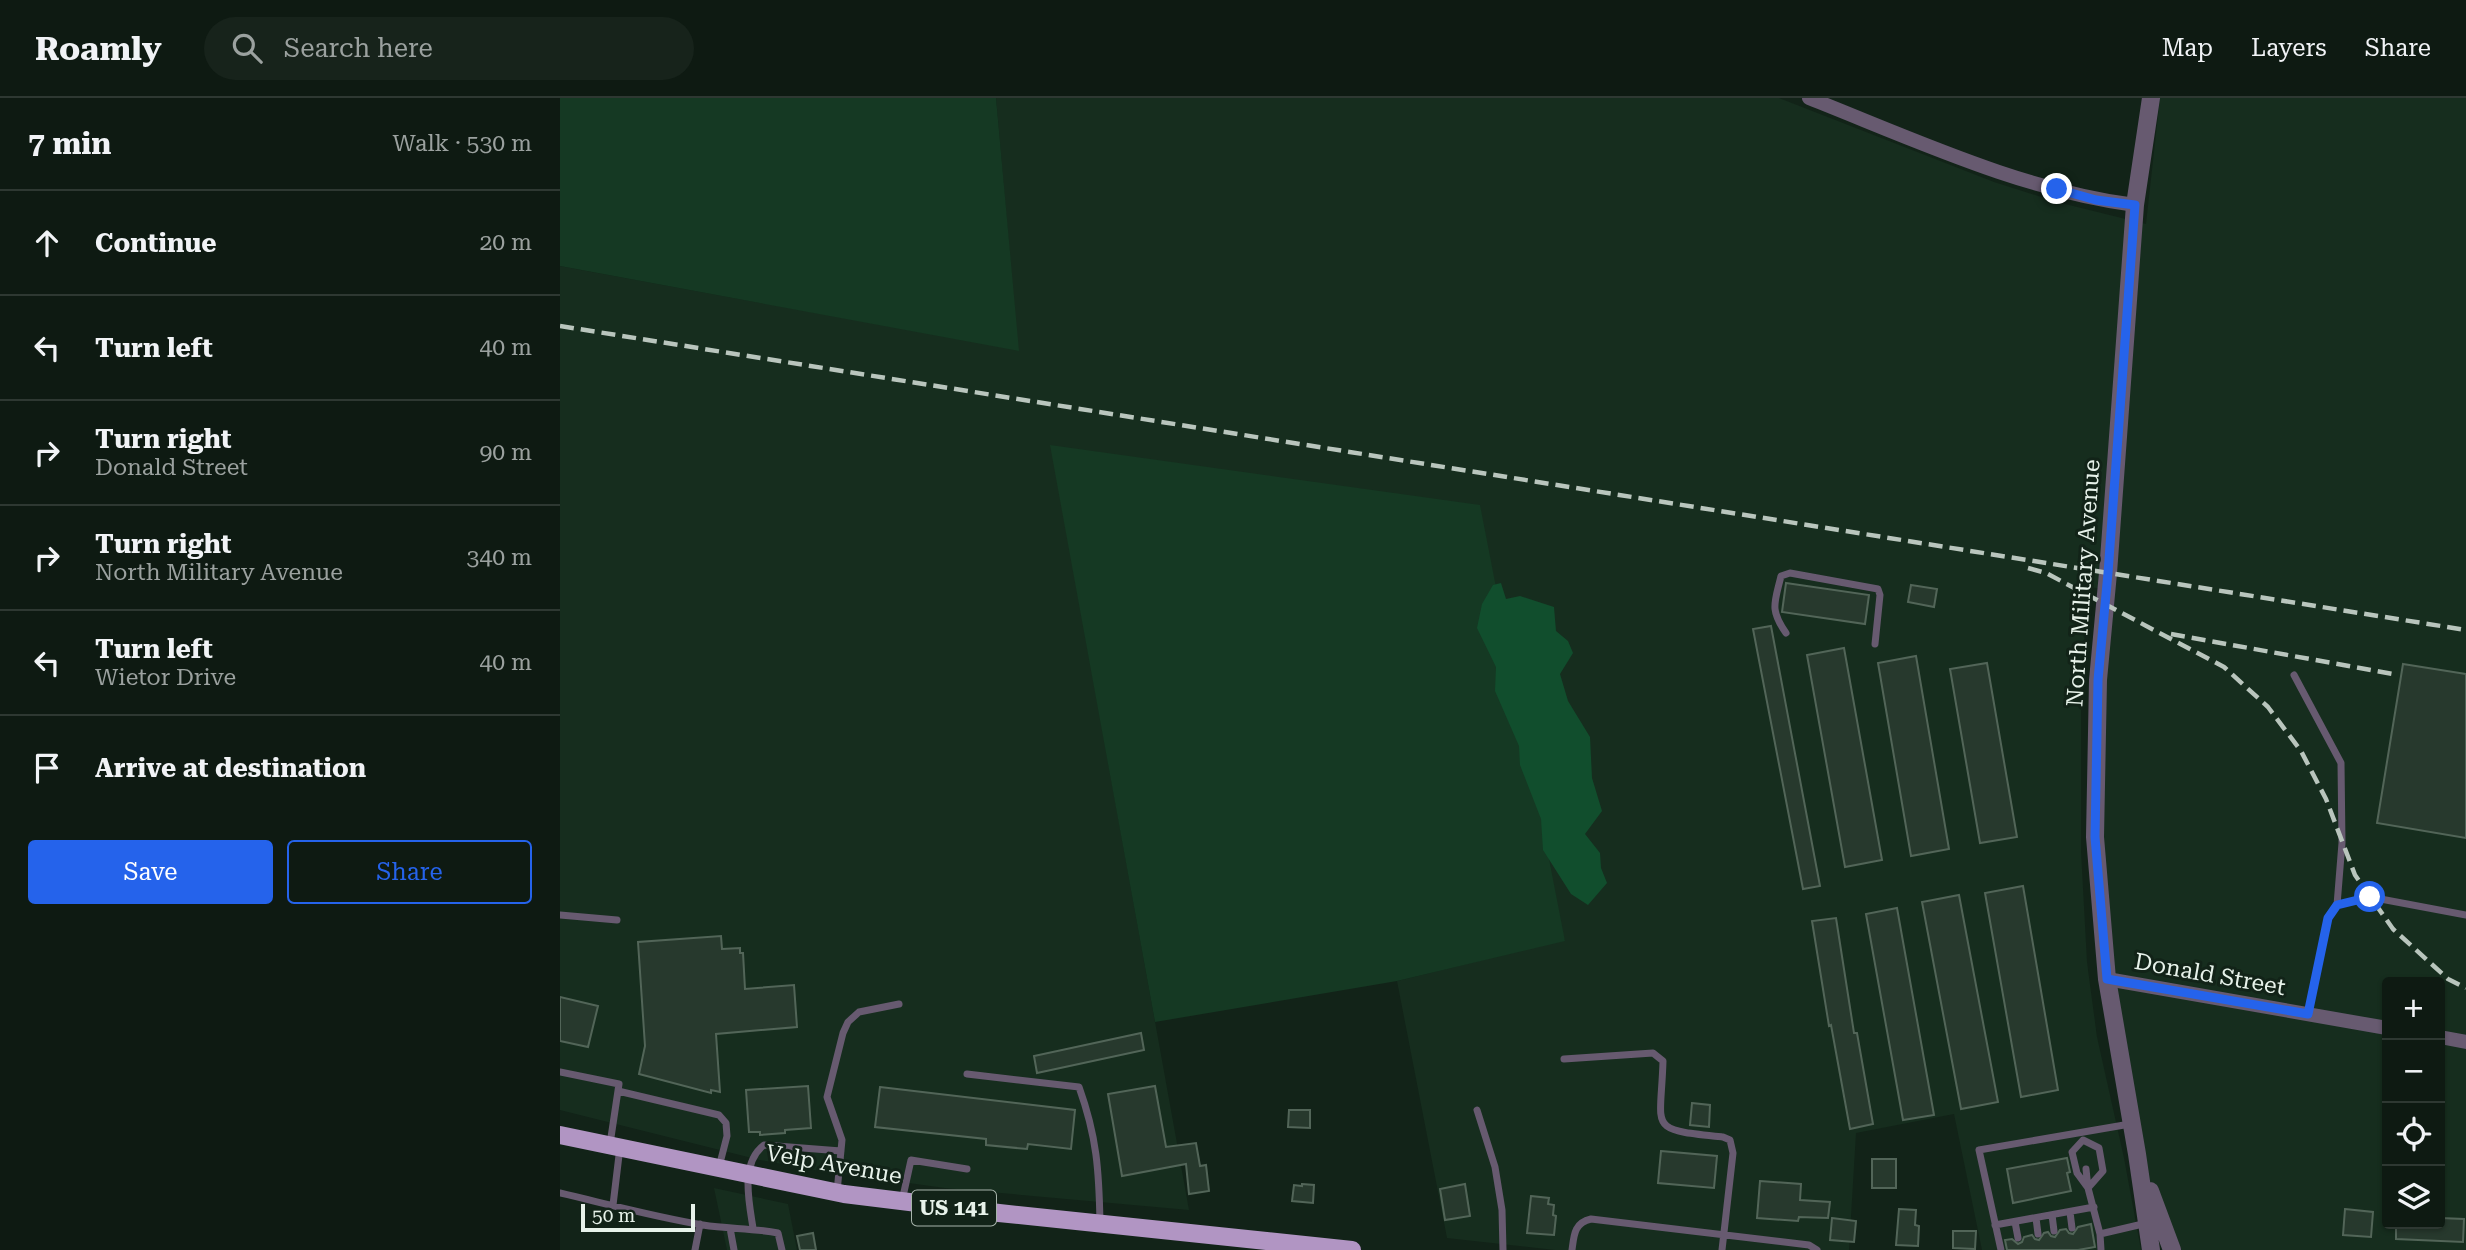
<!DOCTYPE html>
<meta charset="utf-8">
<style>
:root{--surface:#0e1a12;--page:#17231b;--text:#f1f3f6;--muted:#9ba19f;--line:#2e3832;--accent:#2563eb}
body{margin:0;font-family:"Roboto Serif",serif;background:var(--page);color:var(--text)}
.controls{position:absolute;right:21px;bottom:21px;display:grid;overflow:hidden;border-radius:7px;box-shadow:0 2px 5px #0004}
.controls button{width:63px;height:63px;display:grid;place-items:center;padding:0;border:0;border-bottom:2px solid var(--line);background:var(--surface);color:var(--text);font:35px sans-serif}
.scale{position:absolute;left:21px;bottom:18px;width:114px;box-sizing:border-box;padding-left:7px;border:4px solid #e7f2ea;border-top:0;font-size:19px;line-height:24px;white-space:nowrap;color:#e7f2ea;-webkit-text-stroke:5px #122318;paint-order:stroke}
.stop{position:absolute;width:21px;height:21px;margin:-16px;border:5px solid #2563eb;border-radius:50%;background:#fff}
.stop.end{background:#2563eb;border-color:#fff;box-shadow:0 2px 7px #0008}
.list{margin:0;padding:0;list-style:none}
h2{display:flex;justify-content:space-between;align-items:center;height:91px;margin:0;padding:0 28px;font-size:30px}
h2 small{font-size:23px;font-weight:400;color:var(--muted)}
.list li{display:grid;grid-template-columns:46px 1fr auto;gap:21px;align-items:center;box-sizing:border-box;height:105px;padding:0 28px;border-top:2px solid var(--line)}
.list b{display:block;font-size:26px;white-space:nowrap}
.list p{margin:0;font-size:23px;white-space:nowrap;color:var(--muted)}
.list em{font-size:23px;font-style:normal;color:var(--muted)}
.actions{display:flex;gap:14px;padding:21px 28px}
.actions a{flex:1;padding:16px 0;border:2px solid var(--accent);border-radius:7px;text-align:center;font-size:24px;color:var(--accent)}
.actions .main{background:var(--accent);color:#fff}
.icon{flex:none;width:38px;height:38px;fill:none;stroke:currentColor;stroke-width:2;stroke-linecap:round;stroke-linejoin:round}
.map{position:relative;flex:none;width:1906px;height:1152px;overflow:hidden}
header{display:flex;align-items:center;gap:42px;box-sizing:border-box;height:98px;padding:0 35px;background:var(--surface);border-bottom:2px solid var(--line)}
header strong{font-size:33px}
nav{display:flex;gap:38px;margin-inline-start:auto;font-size:24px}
.search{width:490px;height:63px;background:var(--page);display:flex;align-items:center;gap:18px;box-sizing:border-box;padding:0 24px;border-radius:38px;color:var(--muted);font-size:26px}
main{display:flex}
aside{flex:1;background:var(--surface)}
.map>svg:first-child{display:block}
.built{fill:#162d1e;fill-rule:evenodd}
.green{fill:#153923}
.water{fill:#114e2d}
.building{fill:#27392d;stroke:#526558;stroke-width:2}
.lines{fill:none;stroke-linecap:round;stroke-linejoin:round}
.service{stroke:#675a70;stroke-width:7}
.minor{stroke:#675a70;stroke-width:14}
.tertiary{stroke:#675a70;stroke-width:18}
.primary{stroke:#b195c3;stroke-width:18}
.rail{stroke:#b9c5bd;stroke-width:4.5;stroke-dasharray:14 7;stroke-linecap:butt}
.route{stroke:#2563eb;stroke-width:9}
.labels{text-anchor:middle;stroke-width:6;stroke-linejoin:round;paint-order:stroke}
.shield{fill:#122318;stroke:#a7b4ab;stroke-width:2}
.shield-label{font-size:21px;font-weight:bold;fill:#e7f2ea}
.street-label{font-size:23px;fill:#e7f2ea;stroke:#122318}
</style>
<header>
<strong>Roamly</strong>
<div class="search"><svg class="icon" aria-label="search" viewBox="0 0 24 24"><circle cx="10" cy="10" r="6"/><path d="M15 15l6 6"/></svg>Search here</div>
<nav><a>Map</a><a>Layers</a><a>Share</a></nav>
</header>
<main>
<aside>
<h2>7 min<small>Walk · 530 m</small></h2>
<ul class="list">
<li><svg class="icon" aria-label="ahead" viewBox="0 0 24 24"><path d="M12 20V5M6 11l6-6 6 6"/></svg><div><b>Continue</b></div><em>20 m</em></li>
<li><svg class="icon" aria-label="left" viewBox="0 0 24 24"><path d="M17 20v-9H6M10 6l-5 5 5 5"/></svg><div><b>Turn left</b></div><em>40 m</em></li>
<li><svg class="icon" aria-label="right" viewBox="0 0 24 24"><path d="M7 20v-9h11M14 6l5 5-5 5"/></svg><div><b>Turn right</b><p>Donald Street</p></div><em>90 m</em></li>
<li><svg class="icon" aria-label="right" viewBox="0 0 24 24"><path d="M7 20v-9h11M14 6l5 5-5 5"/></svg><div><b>Turn right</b><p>North Military Avenue</p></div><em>340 m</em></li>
<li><svg class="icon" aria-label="left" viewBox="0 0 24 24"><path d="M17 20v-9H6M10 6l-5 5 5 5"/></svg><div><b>Turn left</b><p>Wietor Drive</p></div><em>40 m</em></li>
<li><svg class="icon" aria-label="arrive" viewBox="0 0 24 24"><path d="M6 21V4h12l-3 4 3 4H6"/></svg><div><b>Arrive at destination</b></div></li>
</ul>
<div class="actions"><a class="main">Save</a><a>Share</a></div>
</aside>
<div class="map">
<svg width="1906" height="1152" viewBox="0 0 1906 1152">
<rect width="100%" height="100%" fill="#122318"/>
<path class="built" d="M436 0H1219L1434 84 1497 104 1586 126 1600 0H1906V1152H1612L1577 1056 1535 739 1546 491 1528 489 1521 599V753L1527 864 1537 939 1564 1060 1581 1152H1422L1394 1016 1296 1035 1289 1152H995L887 1140 837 883 1005 842 491 347 629 1112 385 1090 254 1072 200 1062 0 1012V168L458 252ZM1827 884H1880V1126H1827Z
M154 1090 228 1106 237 1152H167Z"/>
<path class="green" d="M0 0H436L459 253 0 168Z
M490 347 920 407 1005 843 837 883 595 924Z"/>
<path class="water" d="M941 485 946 501 960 498 994 509 996 533 1008 543 1013 555 1000 576 1008 603 1030 639 1032 680 1042 713 1025 736 1040 755 1041 770 1047 785 1028 807 1011 796 983 752 981 721 960 667 959 648 935 593 936 569 917 530 922 506 933 487Z"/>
<path class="building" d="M1226 485 1309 497 1305 526 1222 514Z
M1351 487 1377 491 1374 509 1348 504Z
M1211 528 1260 788 1243 791 1193 531Z
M1284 550 1322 762 1285 769 1247 557Z
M1356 558 1389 751 1351 758 1318 565Z
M1427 565 1457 739 1420 745 1390 571Z
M1843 566 1906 576V740L1817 725Z
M1463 788 1498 992 1461 999 1425 795Z
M1399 797 1438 1004 1401 1011 1362 804Z
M1337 810 1374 1017 1343 1022 1306 816Z
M1276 820 1294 935H1297L1313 1026 1290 1031 1271 927 1269 928 1252 823Z
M161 838 162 851 180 850V855H183L185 891 234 887 237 929 156 936 160 994 151 992V995L79 976 85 948 78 844Z
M0 899 38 908 28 949 0 943Z
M581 935 584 952 477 975 474 958Z
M248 988 251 1030 225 1032V1035L200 1037V1034H189L186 992Z
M595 988 606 1049 636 1045 640 1068 646 1067 649 1093 629 1096 626 1066 562 1078 548 996Z
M320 989 515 1012 511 1051 468 1046 467 1051 426 1047V1041L315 1029Z
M1132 1005 1150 1007 1149 1029 1130 1027Z
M729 1012H750V1030L728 1029Z
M1101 1053 1157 1058 1154 1090 1098 1085Z
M1507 1060 1510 1074 1507 1075 1511 1093 1453 1105 1447 1071Z
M1312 1061H1336V1090H1312Z
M1200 1083 1241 1086 1240 1102 1270 1104 1268 1120 1239 1119 1238 1123 1197 1120Z
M742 1086 754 1087 753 1105 732 1103 734 1087 742 1088Z
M905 1086 910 1118 885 1122 880 1091Z
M971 1098 989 1100 988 1106 994 1107 993 1117 996 1118 994 1137 967 1135Z
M1339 1111 1356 1112 1355 1127 1359 1128 1358 1148 1336 1147Z
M1785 1111 1813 1114 1811 1139 1783 1137Z
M1272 1120 1296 1123 1294 1144 1270 1142Z
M1880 1120 1904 1121 1903 1144 1836 1141V1126H1880Z
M1531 1126 1535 1149 1518 1152H1447L1445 1142 1452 1141 1458 1146 1462 1144 1464 1139 1472 1137 1475 1141 1479 1142 1484 1135 1488 1134 1491 1138 1495 1139 1500 1132 1506 1131 1509 1135 1513 1136 1518 1129Z
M1393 1133H1416L1415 1151 1393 1150Z
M253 1135 256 1152H240L237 1138Z"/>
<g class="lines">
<path class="service" d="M1226 535C1209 511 1215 504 1221 478L1230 475 1318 491 1320 497 1315 546
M1734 577 1781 665 1782 745 1777 807
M0 817 57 822
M1748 916 1768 819 1777 807 1810 799 1906 817
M1004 961 1093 955 1103 963C1101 1033 1086 1031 1163 1039L1170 1042 1173 1055 1162 1152
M0 974 59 986 50 1046
M407 976 519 989C537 1039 539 1073 540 1125
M58 993 159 1017 166 1025 167 1038 159 1069
M917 1012 935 1069 942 1112 943 1152
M1523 1042 1539 1050 1543 1073 1528 1090 1517 1075 1512 1054Z
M1526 1071 1528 1090 1540 1136
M277 1094 282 1042 267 999 283 935 288 924 299 914 339 906
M0 1095C47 1106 95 1119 143 1127 168 1131 193 1130 218 1135L222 1152
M342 1103 351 1062 407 1071
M53 1107 60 1049
M1510 1114 1512 1130
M1492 1117 1494 1133
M1476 1120 1478 1136
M1455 1124 1458 1140
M1435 1127 1534 1109
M170 1130 174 1152
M193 1130C189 1104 180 1065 204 1047L281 1053
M135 1152 140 1126
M1012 1152C1014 1137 1014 1125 1031 1121L1249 1147 1257 1152
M1441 1152 1419 1052 1570 1026
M1541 1152 1540 1136 1587 1125"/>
<path class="minor" d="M1249 0C1353 41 1464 93 1575 107
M1547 881 1827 930
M1880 939 1906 944"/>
<path class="tertiary" d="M1591 0 1575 107 1548 475 1538 582 1535 739 1547 881 1577 1056 1591 1152
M1590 1093 1612 1152"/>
<path class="primary" d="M0 1037 284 1096 439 1115 792 1152"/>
<path class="rail" d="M0 228 1906 532
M1468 470 1486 475 1664 569 1708 609 1741 653 1766 701 1795 777 1833 831 1888 881 1906 890
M1611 536 1833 576"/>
</g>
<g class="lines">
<path class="route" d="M1497 91 1536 102 1575 107 1548 475 1538 582 1535 739 1547 881 1748 916 1768 820 1777 807 1810 799"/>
</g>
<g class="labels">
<rect class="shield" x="352" y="1092.5" width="84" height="35" rx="5"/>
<g class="shield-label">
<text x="394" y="1117">US 141</text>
</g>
<g class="street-label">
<text transform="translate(1523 485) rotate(-86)" y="8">North Military Avenue</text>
<text transform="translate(1650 876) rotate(10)" y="8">Donald Street</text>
<text transform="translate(274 1066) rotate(10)" y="8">Velp Avenue</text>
</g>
</g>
</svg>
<div class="controls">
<button>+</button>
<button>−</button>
<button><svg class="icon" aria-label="locate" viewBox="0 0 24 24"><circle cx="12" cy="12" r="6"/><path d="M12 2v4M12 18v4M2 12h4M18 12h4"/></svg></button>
<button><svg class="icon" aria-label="layers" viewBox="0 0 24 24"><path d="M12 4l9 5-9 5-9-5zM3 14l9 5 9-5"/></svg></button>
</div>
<div class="scale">50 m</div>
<div class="stop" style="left:1810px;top:799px"></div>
<div class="stop end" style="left:1497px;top:91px"></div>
</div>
</main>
